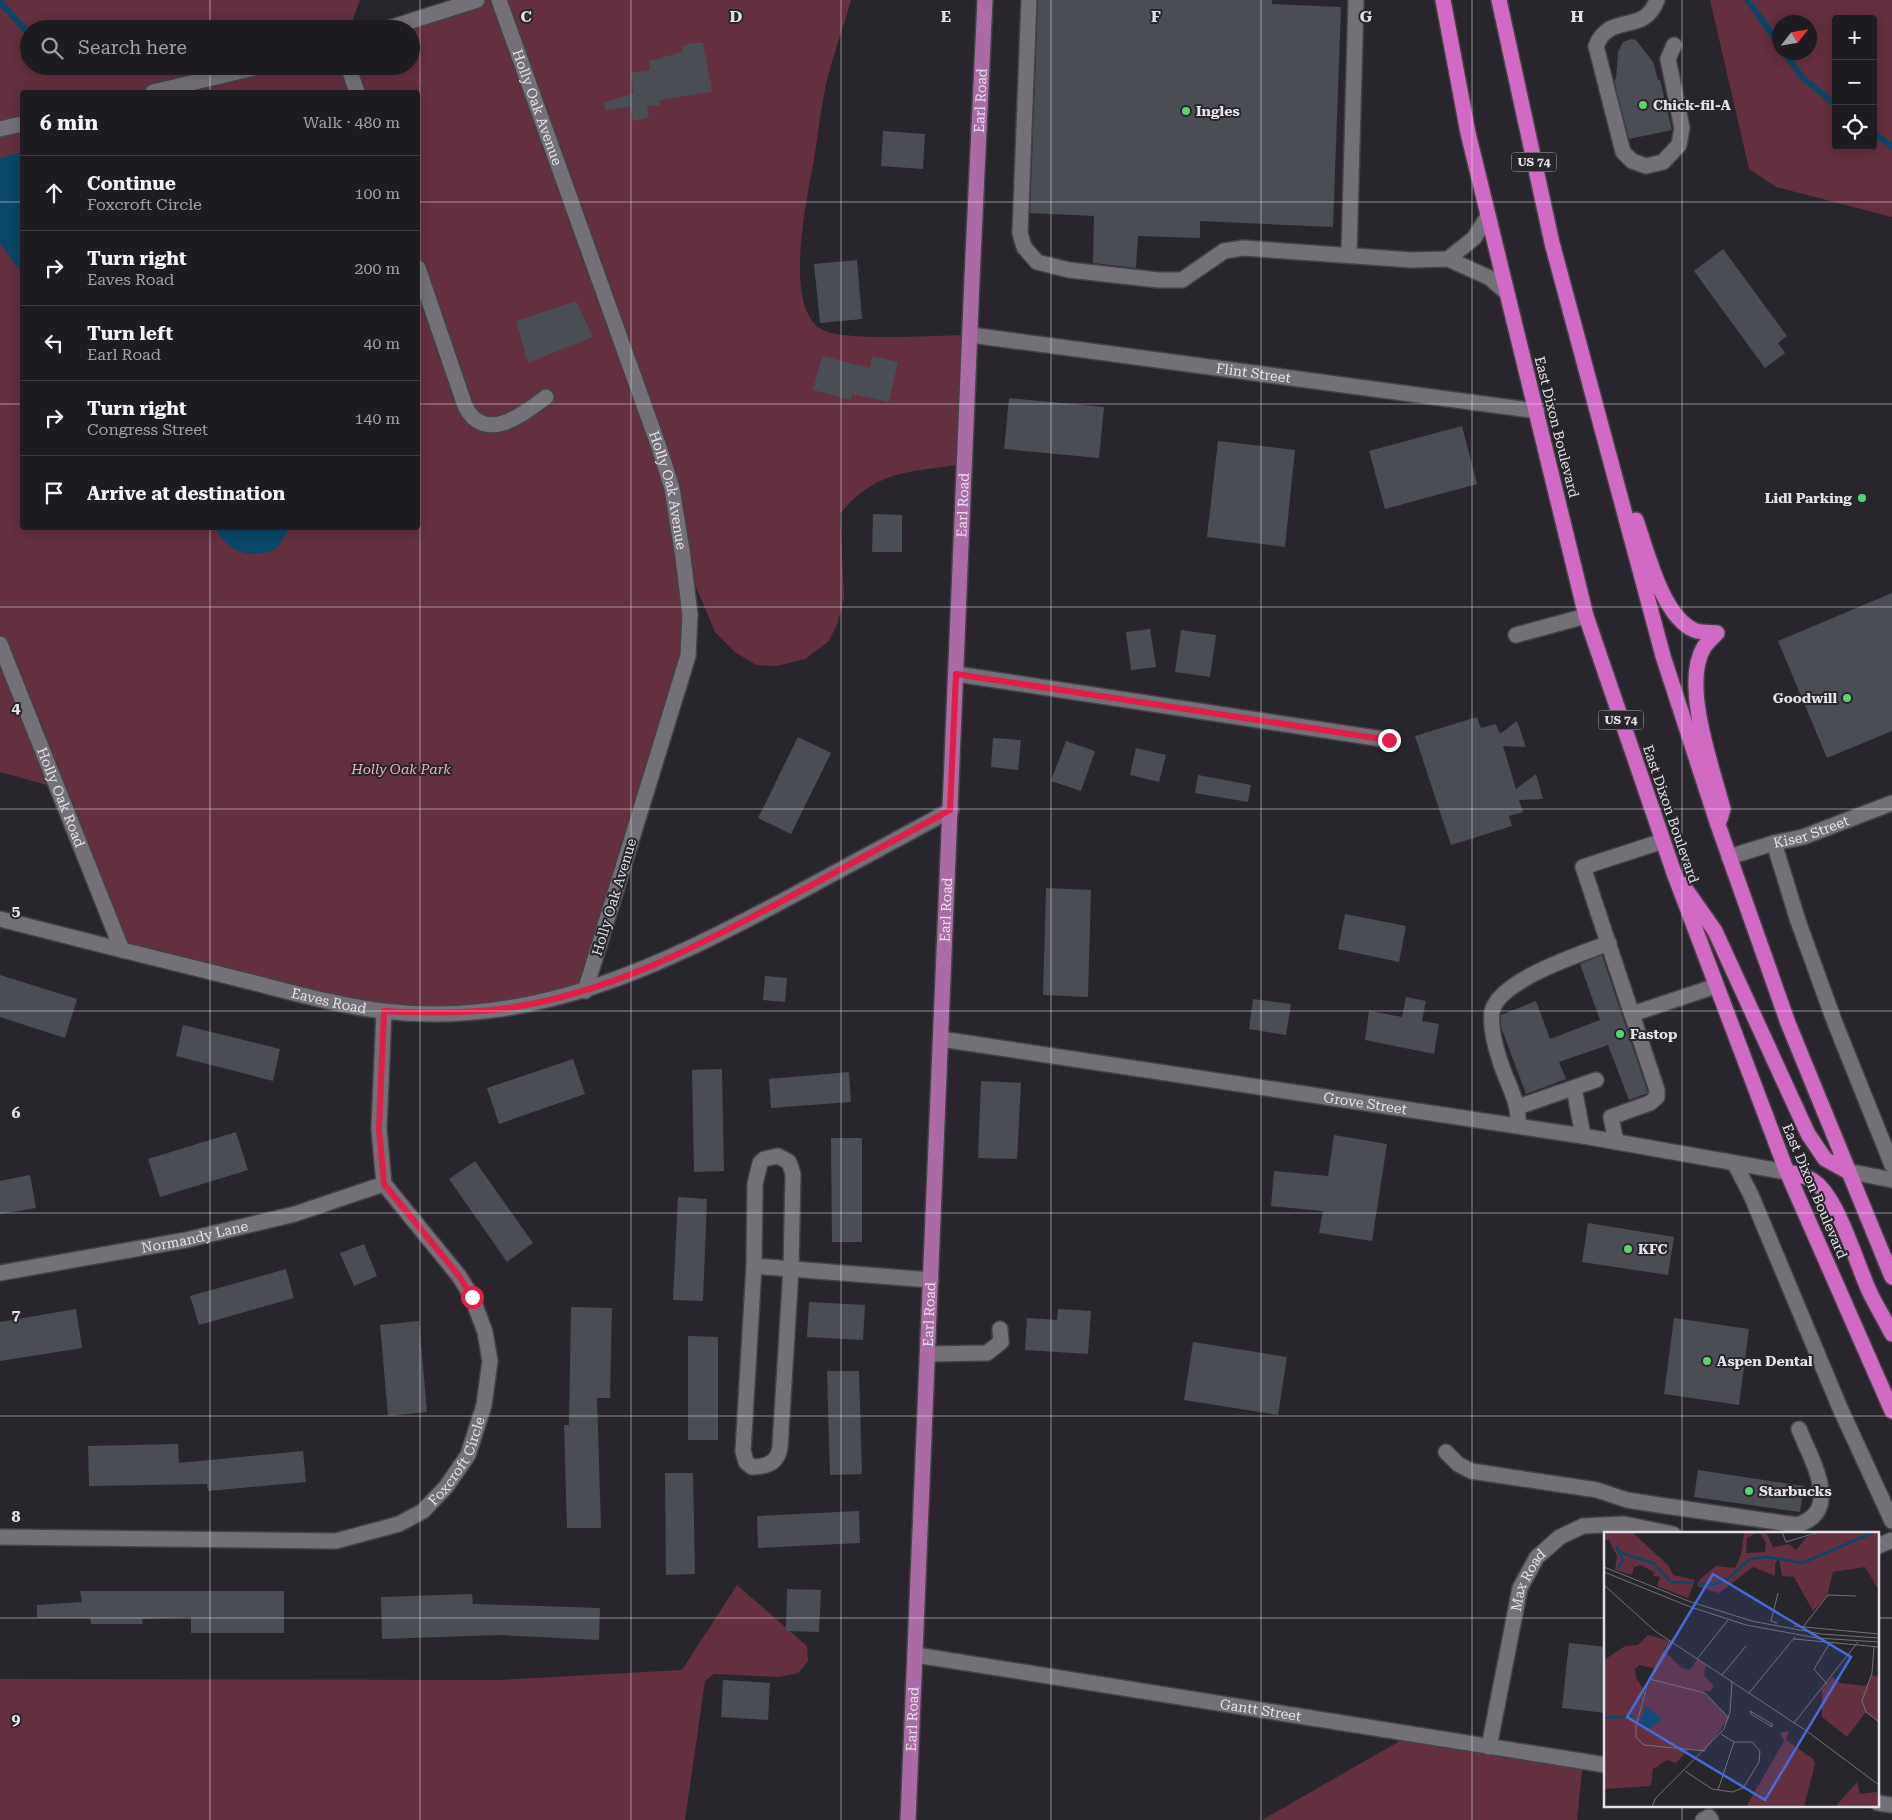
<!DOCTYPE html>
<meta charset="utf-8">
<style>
:root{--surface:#1e1c21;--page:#26252a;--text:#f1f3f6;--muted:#a1a1a5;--line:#3c3a3f}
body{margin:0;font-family:"Roboto Serif",serif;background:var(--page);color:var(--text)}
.controls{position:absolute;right:15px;top:15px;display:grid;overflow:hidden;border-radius:5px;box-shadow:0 2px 12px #0003}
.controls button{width:45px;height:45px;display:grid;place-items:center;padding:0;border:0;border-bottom:1px solid var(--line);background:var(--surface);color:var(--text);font:25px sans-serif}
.compass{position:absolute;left:1772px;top:15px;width:45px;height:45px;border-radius:50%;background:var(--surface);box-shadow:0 2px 12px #0003;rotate:59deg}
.stop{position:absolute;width:15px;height:15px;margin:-11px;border:4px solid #e11d48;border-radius:50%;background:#fff}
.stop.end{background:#e11d48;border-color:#fff;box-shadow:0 1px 5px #0008}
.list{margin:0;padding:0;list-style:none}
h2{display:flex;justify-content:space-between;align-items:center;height:65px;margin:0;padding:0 20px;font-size:21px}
h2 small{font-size:16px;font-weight:400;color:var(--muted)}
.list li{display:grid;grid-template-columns:32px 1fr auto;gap:15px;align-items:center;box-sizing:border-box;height:75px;padding:0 20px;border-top:1px solid var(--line)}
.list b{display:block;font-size:19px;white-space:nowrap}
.list p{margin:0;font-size:16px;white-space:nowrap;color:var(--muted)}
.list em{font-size:16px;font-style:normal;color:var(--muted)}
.icon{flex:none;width:28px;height:28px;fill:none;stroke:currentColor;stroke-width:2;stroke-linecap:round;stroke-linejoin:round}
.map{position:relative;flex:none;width:1892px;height:1820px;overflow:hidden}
.search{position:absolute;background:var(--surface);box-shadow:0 2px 12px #0003;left:20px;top:20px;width:400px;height:55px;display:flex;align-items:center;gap:12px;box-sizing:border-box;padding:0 18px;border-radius:28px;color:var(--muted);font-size:19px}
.panel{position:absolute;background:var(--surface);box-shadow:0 2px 12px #0003;left:20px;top:90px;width:400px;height:440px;border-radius:5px}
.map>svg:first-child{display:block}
.green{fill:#642f3e;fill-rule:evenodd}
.water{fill:#0a4667}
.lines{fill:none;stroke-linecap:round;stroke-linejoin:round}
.stream{stroke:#0a4667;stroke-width:6}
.building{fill:#4b4d55}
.minor-casing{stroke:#444247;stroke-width:18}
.major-casing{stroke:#444247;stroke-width:18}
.highway-casing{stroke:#444247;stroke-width:18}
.minor{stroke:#737078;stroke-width:15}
.major{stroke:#ab6ca6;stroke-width:15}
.highway{stroke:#d16ac4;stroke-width:15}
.route{stroke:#e11d48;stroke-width:6}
.grid{fill:none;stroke:#e4e2e7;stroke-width:1;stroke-opacity:0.55}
.poi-dot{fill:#59d56f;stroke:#28262c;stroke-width:2}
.labels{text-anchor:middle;stroke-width:4;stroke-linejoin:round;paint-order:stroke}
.shield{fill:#28262c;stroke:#acaaaf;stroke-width:1}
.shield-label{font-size:12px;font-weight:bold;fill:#e4e2e7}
.street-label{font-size:14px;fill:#e4e2e7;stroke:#28262c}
.poi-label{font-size:14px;font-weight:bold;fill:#e4e2e7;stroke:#28262c;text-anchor:start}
.park-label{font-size:14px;font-style:italic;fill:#f5acbd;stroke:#28262c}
.inset-river{fill:none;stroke:#0a4667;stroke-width:2.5}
.inset-road{fill:none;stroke:#737177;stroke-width:1}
.view{fill:#456cdb;fill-opacity:0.15;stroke:#456cdb;stroke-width:2.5}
.inset-edge{fill:none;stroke:#e4e2e7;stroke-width:2.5}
.grid-label{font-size:16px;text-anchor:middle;font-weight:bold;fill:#e4e2e7;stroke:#28262c;stroke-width:4;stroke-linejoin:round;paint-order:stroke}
</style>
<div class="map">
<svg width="1892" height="1820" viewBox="0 0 1892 1820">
<rect width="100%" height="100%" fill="#28262c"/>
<path class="green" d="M0 0H360L349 29H29V66H411V29L477 0H851C843 28 833 56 826 84 821 108 818 134 814 159 808 196 781 308 823 330 847 342 939 335 971 335L965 464C912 472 876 469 840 514L844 597 838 622 829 641 805 659 777 666 756 665 735 652 715 632 684 559 690 644 585 991 551 1000 384 1011 122 950 58 788 0 772ZM22 92H418V528H22Z
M1710 0H1892V217L1776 187 1749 169ZM1836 19H1873V146H1836ZM1810 22V52H1780V22Z
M737 1585 807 1646 808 1661 798 1673 779 1677 714 1674 705 1681 685 1820H0V1679L501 1680 682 1670Z
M1412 1734 1583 1762 1577 1820H1262Z"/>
<path class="water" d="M22 152V273L0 244V158Z
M214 528H289C285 535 281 545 273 550 270 552 266 552 262 553 240 558 226 545 214 528Z"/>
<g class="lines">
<path class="stream" d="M1748 0 1780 46
M0 2 29 34
M1784 52 1802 77 1836 105
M1873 133 1892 146"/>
</g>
<path class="building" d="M1038 0H1272V4L1341 7 1333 227 1200 221V238L1138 236 1136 268 1093 263 1094 216 1030 213Z
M1631 39 1636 40 1653 62 1658 80H1660L1672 130 1629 139 1614 80 1616 79 1618 52 1623 42Z
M691 43H703L712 92 659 100 660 105 647 106 649 117 633 121 630 107 605 110 604 103 634 93 630 73 650 70 649 61 683 52 682 47Z
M883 131 925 134 923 169 881 166Z
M1723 249 1787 336 1778 343 1785 353 1765 368 1694 271Z
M857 260 862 319 820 323 814 264Z
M576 301 593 337 528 363 516 321Z
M822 356 870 368 872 356 898 362 889 402 852 394 851 400 813 390Z
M1009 398 1104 407 1099 458 1004 449Z
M1462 426 1477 484 1385 509 1369 451Z
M1218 441 1295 450 1285 547 1207 537Z
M873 514 902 515V552H872Z
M1892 593V731L1827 758 1778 641Z
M1150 629 1156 667 1131 670 1126 632Z
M1181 630 1216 635 1210 677 1175 672Z
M1477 717 1481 728 1496 724 1500 734 1517 721 1526 747 1503 746 1516 789 1536 774 1543 799 1519 800 1523 812 1509 816 1512 826 1451 845 1415 736Z
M798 737 831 753 791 834 758 818Z
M993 738 1021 740 1018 770 991 767Z
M1066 741 1095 751 1081 791 1051 781Z
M1136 748 1166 755 1159 782 1130 775Z
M1198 775 1251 785 1248 802 1195 793Z
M1046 888 1091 890 1088 997 1043 995Z
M1345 914 1406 926 1399 962 1338 949Z
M1602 955 1648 1093 1629 1100 1608 1045 1559 1062 1566 1079 1526 1094 1501 1027V1015L1536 1001 1550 1039 1600 1020 1580 964Z
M0 975 77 999 65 1038 0 1017Z
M765 976 787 978 785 1002 763 1000Z
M1406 997 1426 1001 1422 1021 1439 1024 1434 1054 1365 1040 1369 1011 1402 1017Z
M1253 999 1291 1004 1286 1035 1249 1029Z
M183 1025 280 1049 273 1081 176 1056Z
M573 1059 585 1094 499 1124 487 1088Z
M722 1069 724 1171 694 1172 692 1070Z
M849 1072 851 1102 771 1108 769 1079Z
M981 1081 1021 1083 1017 1159 978 1158Z
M236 1132 248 1170 160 1197 148 1159Z
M1334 1135 1387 1144 1372 1241 1319 1233 1323 1211 1271 1206 1274 1171 1328 1176Z
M831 1138H862V1242H832Z
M475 1161 533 1243 507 1262 449 1179Z
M30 1175 36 1208 0 1214V1181Z
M678 1197 707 1199 703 1301 673 1300Z
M1588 1223 1674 1237 1668 1275 1582 1262Z
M364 1244 377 1276 354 1286 340 1253Z
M286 1269 294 1298 199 1325 190 1296Z
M809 1302 865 1305 863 1340 807 1337Z
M571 1307 612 1308 610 1398H597L601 1528H567L564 1425H569Z
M76 1309 82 1348 0 1361V1322Z
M1058 1309 1091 1311 1088 1354 1025 1350 1027 1318 1057 1320Z
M1674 1318 1749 1329 1739 1405 1664 1394Z
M419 1321 427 1412 388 1416 380 1325Z
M688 1336 718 1337V1440H688Z
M1193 1342 1287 1357 1278 1415 1184 1400Z
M827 1371H859L862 1474 830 1475Z
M178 1444 179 1463 303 1451 306 1482 208 1491 207 1484 89 1486 88 1446Z
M1698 1470 1804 1486 1800 1512 1694 1497Z
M665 1473H693L695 1574 666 1575Z
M859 1511 860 1543 758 1548 757 1516Z
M787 1589 821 1590 819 1632 786 1631Z
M80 1591H284V1633H191V1617L142 1619 143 1624H91L90 1618H37V1605L82 1602Z
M472 1594 473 1604 600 1608 599 1640 500 1635 382 1639 381 1597Z
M1569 1643 1606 1647V1713L1562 1708Z
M723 1680 770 1683 768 1720 721 1717Z"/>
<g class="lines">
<defs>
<g id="minor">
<path id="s1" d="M499 0 659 447 672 488 683 557 690 615 688 656 585 991"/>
<path d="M1029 0 1020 233 1024 247 1037 262 1069 270 1158 280H1182L1224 251 1243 248 1412 260 1448 259 1490 278 1506 292"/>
<path d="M1657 0C1644 36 1610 11 1596 46L1623 152 1632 161 1646 166 1663 162 1679 145 1682 128 1668 59 1674 45"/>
<path d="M386 29 477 0"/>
<path d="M348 66 357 92"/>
<path d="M153 92 263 66"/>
<path d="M0 129 22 124"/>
<path d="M1349 254 1356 0"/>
<path d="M1448 259 1474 238 1488 216"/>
<path d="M418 268 465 406C484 445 524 414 546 397"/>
<path id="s2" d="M971 335 1537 411"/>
<path d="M1516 635 1586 616"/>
<path id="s3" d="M0 644 122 950"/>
<path d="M956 674 1389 740"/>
<path d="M1774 843 1798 921 1835 1023 1892 1165"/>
<path id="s4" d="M1729 857 1774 843 1803 837 1892 803"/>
<path id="s5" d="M0 919C78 939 157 959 235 978 284 990 334 1005 383 1011 533 1029 663 965 790 897 844 868 897 839 951 810"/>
<path d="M1632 1014 1716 986"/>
<path id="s6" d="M941 1039 1583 1136 1787 1172"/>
<path d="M1574 1088 1583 1136"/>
<path d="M1518 1107 1596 1080"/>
<path d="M1518 1126C1520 1102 1507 1084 1500 1061 1495 1046 1490 1027 1492 1012 1498 980 1581 954 1609 943"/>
<path d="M1616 1142 1611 1117 1650 1103 1657 1097V1090L1583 867 1663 841"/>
<path d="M778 1156 789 1162 793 1174 791 1269 780 1447C778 1463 766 1467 752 1467L746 1462 743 1451 754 1266 755 1184 760 1163 764 1159Z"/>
<path d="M1735 1164 1751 1195 1840 1408 1892 1521"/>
<path d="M1847 1171 1892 1180"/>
<path d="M754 1266 931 1280"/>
<path id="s7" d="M0 1273 186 1240 295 1214 384 1184"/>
<path d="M928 1354 987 1353 1001 1342 1000 1329"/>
<path d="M1446 1452 1458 1464 1471 1471 1597 1490 1627 1500 1659 1505 1797 1525C1844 1511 1810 1458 1799 1429"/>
<path id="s8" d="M0 1537 336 1541 399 1524 423 1511 446 1487 468 1455 484 1405 490 1361 485 1332 472 1297 459 1276 384 1184 379 1129 384 1011"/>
<path d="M1878 1546 1892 1540"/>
<path id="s9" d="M916 1655 1606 1765"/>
<path id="s10" d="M1489 1747 1520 1588 1537 1557 1560 1537 1583 1526 1624 1524 1673 1534"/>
<path d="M1878 1803 1892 1805"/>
<path d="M1703 1820 1709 1817 1711 1820"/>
</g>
<g id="major">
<path id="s11" d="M908 1820 972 279 985 0"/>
</g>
<path id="highway" d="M1443 0 1468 133 1586 616 1674 873 1787 1172 1892 1411
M1499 0 1552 243 1663 656 1717 822 1788 1023 1892 1277
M1636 520C1647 551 1662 616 1694 630 1701 633 1710 632 1717 633
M1717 633C1713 637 1708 642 1704 647 1681 685 1713 769 1723 809L1720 819
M1682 884 1715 931 1808 1134 1825 1159 1847 1171
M1787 1172C1797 1174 1808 1176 1816 1183 1839 1201 1857 1265 1870 1293 1877 1307 1885 1320 1892 1334"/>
</defs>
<use href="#minor" class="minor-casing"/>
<use href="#major" class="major-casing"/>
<use href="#highway" class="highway-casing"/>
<use href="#minor" class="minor"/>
<use href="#major" class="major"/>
<use href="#highway" class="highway"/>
</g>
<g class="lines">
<path class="route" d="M472 1297 459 1276 384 1184 379 1129 384 1011C423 1013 461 1014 500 1009 603 996 695 948 784 900 840 870 895 840 950 810L956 674 1389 740"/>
</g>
<path class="grid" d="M210 0V29M420 0V1820M631 0V1820M841 0V1820M1051 0V1820M1261 0V1820M1472 0V1820M1682 0V1534M210 66V92M0 202H22M418 202H1892M0 404H22M418 404H1892M210 528V1820M0 607H1892M0 809H1892M0 1011H1892M0 1213H1892M0 1416H1892M0 1618H1606M1878 1618H1892M1682 1806V1820"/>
<g class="poi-dot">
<circle cx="1643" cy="105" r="5"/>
<circle cx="1186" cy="111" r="5"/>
<circle cx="1862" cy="498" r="5"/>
<circle cx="1847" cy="698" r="5"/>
<circle cx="1620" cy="1034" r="5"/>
<circle cx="1628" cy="1249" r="5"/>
<circle cx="1707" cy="1361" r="5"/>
<circle cx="1749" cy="1491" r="5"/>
</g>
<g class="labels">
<g class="shield">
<rect x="1511.5" y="152.5" width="45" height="19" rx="4"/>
<rect x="1598.5" y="710.5" width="45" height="19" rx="4"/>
</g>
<g class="shield-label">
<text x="1534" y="166">US 74</text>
<text x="1621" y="724">US 74</text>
</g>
<g class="street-label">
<text dy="5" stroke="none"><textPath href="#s11" startOffset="1721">Earl Road</textPath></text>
<text dy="5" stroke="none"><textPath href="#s1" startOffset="114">Holly Oak Avenue</textPath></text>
<text dy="5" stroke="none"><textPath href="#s2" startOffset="285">Flint Street</textPath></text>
<text transform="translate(1557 427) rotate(76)" y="5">East Dixon Boulevard</text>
<text dy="5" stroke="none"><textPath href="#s1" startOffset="519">Holly Oak Avenue</textPath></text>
<text dy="5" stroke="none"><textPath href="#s11" startOffset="1316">Earl Road</textPath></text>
<text dy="5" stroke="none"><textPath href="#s3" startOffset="165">Holly Oak Road</textPath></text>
<text transform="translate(1671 814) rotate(71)" y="5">East Dixon Boulevard</text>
<text dy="5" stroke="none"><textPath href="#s4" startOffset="86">Kiser Street</textPath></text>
<text transform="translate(614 897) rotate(-73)" y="5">Holly Oak Avenue</text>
<text dy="5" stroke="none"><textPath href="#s11" startOffset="911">Earl Road</textPath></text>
<text dy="5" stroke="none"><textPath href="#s5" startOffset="339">Eaves Road</textPath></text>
<text dy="5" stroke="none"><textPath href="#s6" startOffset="429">Grove Street</textPath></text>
<text transform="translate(1815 1191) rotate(67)" y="5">East Dixon Boulevard</text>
<text dy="5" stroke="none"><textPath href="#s7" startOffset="198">Normandy Lane</textPath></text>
<text dy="5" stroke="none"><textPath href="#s11" startOffset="506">Earl Road</textPath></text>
<text dy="5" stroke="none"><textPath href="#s8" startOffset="490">Foxcroft Circle</textPath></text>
<text dy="5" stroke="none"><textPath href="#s10" startOffset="172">Max Road</textPath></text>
<text dy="5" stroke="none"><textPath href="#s9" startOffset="349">Gantt Street</textPath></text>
<text dy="5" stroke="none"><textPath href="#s11" startOffset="101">Earl Road</textPath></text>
</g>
<g class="poi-label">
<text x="1653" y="110">Chick-fil-A</text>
<text x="1196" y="116">Ingles</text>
<text x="1852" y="503" text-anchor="end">Lidl Parking</text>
<text x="1837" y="703" text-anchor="end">Goodwill</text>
<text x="1630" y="1039">Fastop</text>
<text x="1638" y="1254">KFC</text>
<text x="1717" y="1366">Aspen Dental</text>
<text x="1759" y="1496">Starbucks</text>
</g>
<g class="park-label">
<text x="401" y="774">Holly Oak Park</text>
</g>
</g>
<g transform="translate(1604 1532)">
<rect width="275" height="275" fill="#28262c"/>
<path d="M0 0H28L65 34 69 43 91 48 84 66 53 54 56 45 49 44 50 40 36 33 30 35 28 43 11 38 13 24 5 8 0 7ZM140 0H162L169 15 185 12 192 18 203 5 215 0H275V59L261 35 229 40 223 64 209 79 190 45 178 44 175 27 171 31V44L149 35 115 61 93 54 96 47 112 34 131 36 137 23ZM152 1 157 2 162 11 161 20 142 21 143 6ZM44 103 66 109 59 118 78 136 86 138 93 127 102 133 100 143 110 154 106 159H99L125 186 101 219 85 217 72 231 63 228 49 237 47 254 0 257V128L21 114 34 113ZM35 133 50 136 42 161 32 146 31 137ZM268 143 275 145V190L262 180 243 205 218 185V157L228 145 236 151 262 154ZM185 199 182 208 209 227 211 232 200 275H142L180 209 176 201ZM253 250 256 262 273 260 275 275H231Z" fill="#642f3e" fill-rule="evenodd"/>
<path d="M42 174 58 187 46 196H38L35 192Z" fill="#0a4667"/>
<path class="inset-river" d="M12 14 19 28 14 37M17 21 49 31 67 50 90 51M95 52H111L124 47 146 27 163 25 199 31 270 0M0 186 29 184"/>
<path class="inset-road" d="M178 0 182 10 215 0M0 35 87 70 148 89 217 102 275 106M0 40 84 74 142 93 213 106 275 110M0 53 51 99 204 200 275 253M173 91 167 89 174 61M190 94 275 102M199 95 224 63 252 64M190 107 275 115M66 109 45 147 32 194V205L40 213 101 219M270 115 268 141 258 169 262 180 275 190M93 127 124 88M118 143 142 114M45 147 101 161 125 186M223 152 210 137 226 111M145 161 191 105M146 179 168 192V195L147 182ZM190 191 254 110M81 239 108 257 128 260 139 256 155 230 156 219 148 210H130L117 202M114 258 130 210M48 275 51 267 120 197 126 180 128 150"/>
<path class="view" d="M109 42 247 125 161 268 23 185Z"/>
<rect width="275" height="275" class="inset-edge"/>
</g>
<g class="grid-label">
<text x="526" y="22">C</text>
<text x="736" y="22">D</text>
<text x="946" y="22">E</text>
<text x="1156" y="22">F</text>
<text x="1366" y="22">G</text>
<text x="1577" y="22">H</text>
<text x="16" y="713">4</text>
<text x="16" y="916">5</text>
<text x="16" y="1118">6</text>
<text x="16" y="1320">7</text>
<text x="16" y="1522">8</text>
<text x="16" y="1725">9</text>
</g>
</svg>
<div class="controls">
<button>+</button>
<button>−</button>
<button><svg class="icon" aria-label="locate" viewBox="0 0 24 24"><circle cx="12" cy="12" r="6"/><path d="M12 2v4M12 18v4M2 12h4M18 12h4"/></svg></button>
</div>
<svg class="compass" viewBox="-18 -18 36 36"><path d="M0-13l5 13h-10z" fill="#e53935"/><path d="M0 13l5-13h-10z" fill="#a1a1a5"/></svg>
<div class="stop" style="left:472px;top:1297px"></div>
<div class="stop end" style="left:1389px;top:740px"></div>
<div class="search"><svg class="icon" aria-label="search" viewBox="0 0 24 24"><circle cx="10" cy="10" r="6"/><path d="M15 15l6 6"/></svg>Search here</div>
<section class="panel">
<h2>6 min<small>Walk · 480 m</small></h2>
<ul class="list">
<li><svg class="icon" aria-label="ahead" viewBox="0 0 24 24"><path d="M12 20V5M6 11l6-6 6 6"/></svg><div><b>Continue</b><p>Foxcroft Circle</p></div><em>100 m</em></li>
<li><svg class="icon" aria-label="right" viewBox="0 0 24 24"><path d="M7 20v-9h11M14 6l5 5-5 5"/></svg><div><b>Turn right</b><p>Eaves Road</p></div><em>200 m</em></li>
<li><svg class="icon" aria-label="left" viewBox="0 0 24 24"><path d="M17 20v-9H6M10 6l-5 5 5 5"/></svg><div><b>Turn left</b><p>Earl Road</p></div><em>40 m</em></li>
<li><svg class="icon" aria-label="right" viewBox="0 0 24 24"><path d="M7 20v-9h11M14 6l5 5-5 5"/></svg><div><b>Turn right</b><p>Congress Street</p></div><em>140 m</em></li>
<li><svg class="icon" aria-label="arrive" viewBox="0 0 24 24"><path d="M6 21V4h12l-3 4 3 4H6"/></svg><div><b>Arrive at destination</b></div></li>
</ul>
</section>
</div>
